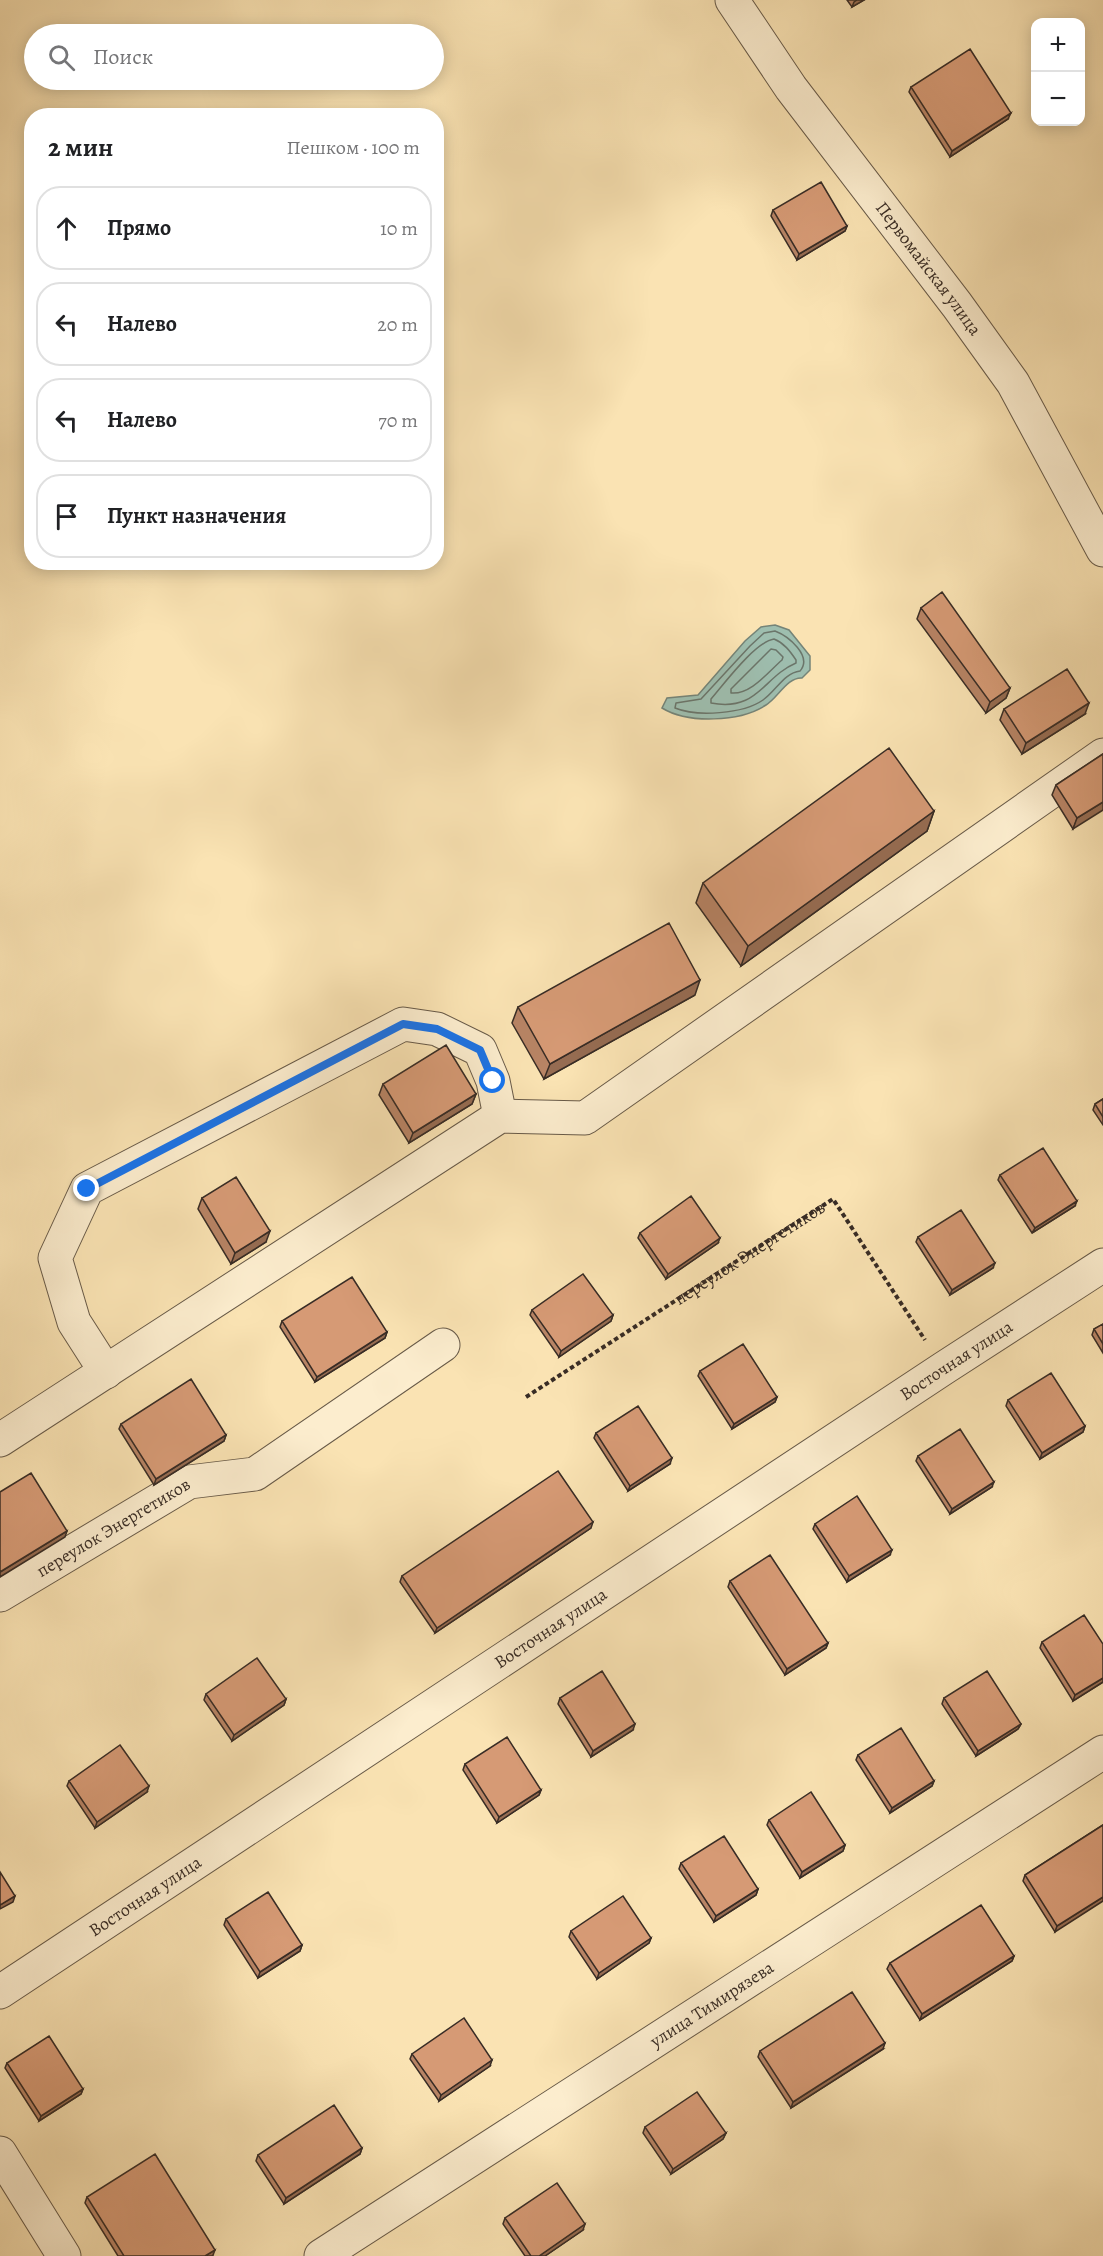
<!DOCTYPE html>
<html lang="ru">
<meta charset="utf-8">
<style>
:root{--surface:#fff;--page:#f6f6f6;--text:#202124;--muted:#757577;--line:#e0e0e0}
body{margin:0;font-family:Alegreya,serif;background:var(--page);color:var(--text)}
.controls{position:absolute;right:18px;top:18px;display:grid;overflow:hidden;border-radius:12px;box-shadow:0 3px 15px #0003}
.controls button{width:54px;height:54px;display:grid;place-items:center;padding:0;border:0;border-bottom:2px solid var(--line);background:var(--surface);color:var(--text);font:30px sans-serif}
.stop{position:absolute;width:18px;height:18px;margin:-14px;border:4px solid #1a73e8;border-radius:50%;background:#fff}
.stop.end{background:#1a73e8;border-color:#fff;box-shadow:0 2px 6px #0008}
.list{margin:0;padding:0;list-style:none}
h2{display:flex;justify-content:space-between;align-items:center;height:78px;margin:0;padding:0 24px;font-size:26px}
h2 small{font-size:20px;font-weight:400;color:var(--muted)}
.list li{display:grid;grid-template-columns:39px 1fr auto;gap:18px;align-items:center;box-sizing:border-box;height:84px;margin:0 12px 12px;padding:0 12px;border:2px solid var(--line);border-radius:24px}
.list b{display:block;font-size:22px;white-space:nowrap}
.list em{font-size:20px;font-style:normal;color:var(--muted)}
.icon{flex:none;width:33px;height:33px;fill:none;stroke:currentColor;stroke-width:2;stroke-linecap:round;stroke-linejoin:round}
.map{position:relative;flex:none;width:1103px;height:2256px;overflow:hidden}
.search{position:absolute;background:var(--surface);box-shadow:0 3px 15px #0003;left:24px;top:24px;width:420px;height:66px;display:flex;align-items:center;gap:15px;box-sizing:border-box;padding:0 21px;border-radius:33px;color:var(--muted);font-size:22px}
.panel{position:absolute;background:var(--surface);box-shadow:0 3px 15px #0003;left:24px;top:108px;width:420px;height:462px;border-radius:24px}
.map>svg:first-child{display:block}
.water{fill:#9ebeaf;stroke:#758478;stroke-width:1.5}
.lines{fill:none;stroke-linecap:round;stroke-linejoin:round}
.shore{stroke:#6b756a;stroke-width:1.5}
.minor-casing{stroke:#685a48;stroke-width:35}
.path{stroke:#382c25;stroke-width:4;stroke-dasharray:4.5 3;stroke-linecap:butt}
.minor{stroke:#fcedce;stroke-width:33}
.wall{fill:#b88465;stroke:#382c25;stroke-width:1.5}
.shaded-wall{fill:#966c52;stroke:#382c25;stroke-width:1.5}
.building{fill:#d69a75;stroke:#382c25;stroke-width:1.5}
.route{stroke:#1a73e8;stroke-width:8}
.labels{text-anchor:middle;stroke-width:4.5;stroke-linejoin:round;paint-order:stroke}
.street-label{font-size:18px;fill:#382c25;stroke:#fcedce}
</style>
<div class="map">
<svg width="1103" height="2256" viewBox="0 0 1103 2256">
<rect width="100%" height="100%" fill="#fae3b3"/>
<filter id="stains"><feTurbulence type="fractalNoise" baseFrequency=".00333" numOctaves="4"/><feColorMatrix values="0 0 0 0 .2 0 0 0 0 .09 0 0 0 0 .02 0 0 0 .5 -.17"/></filter>
<radialGradient id="worn" r=".72"><stop offset=".6" stop-color="#630" stop-opacity="0"/><stop offset="1" stop-color="#630" stop-opacity=".3"/></radialGradient>
<path class="water" d="M775 625 789 630 810 656V670L802 678C787 677 778 698 766 705 740 722 688 724 662 708L667 698 698 695 745 641 761 627Z"/>
<g class="lines">
<path class="shore" d="M775 631C788 636 813 656 800 671 784 673 776 691 763 700 743 714 697 717 675 708L676 703 701 699 750 646 764 633Z
M774 639C784 643 790 651 796 660V663C763 677 758 712 711 703V699C724 684 755 642 774 639Z
M771 649 776 650 783 657 782 660C768 672 751 695 731 693V689Z"/>
<defs>
<g id="minor">
<path id="s2" d="M732 0 791 88 957 305 1013 383 1103 550"/>
<path d="M106 1372 74 1322 55 1258 87 1189 403 1024 437 1029 480 1050 493 1081 500 1116"/>
<path d="M0 1440 500 1116 585 1118 1103 755"/>
<path id="s3" d="M0 1595 189 1482 255 1474 443 1345"/>
<path id="s4" d="M0 1992 944 1368 1103 1265"/>
<path d="M0 2153 64 2256"/>
<path id="s5" d="M321 2256 1103 1752"/>
</g>
</defs>
<use href="#minor" class="minor-casing"/>
<path class="path" id="s1" d="M526 1397 833 1199 925 1340"/>
<use href="#minor" class="minor"/>
</g>
<path class="wall" d="M847 0H864L852 7Z
M911 87 1008 119 950 157 909 92Z
M773 210 847 226 845 231 797 260 771 216Z
M921 608 1010 688 1006 698 986 713 917 619Z
M1004 709 1085 714 1022 754 1000 720Z
M1103 754 1073 829 1052 795 1056 785Z
M934 811 927 831 741 966 696 903 703 883Z
M695 995 544 1079 512 1023 518 1007Z
M383 1084 476 1094 472 1104 409 1143 379 1095Z
M1103 1099V1125L1093 1110 1095 1104Z
M1000 1175 1075 1206 1032 1233 998 1180Z
M202 1198 266 1242 231 1264 198 1209Z
M640 1233 718 1243 666 1279 638 1238Z
M918 1237 993 1268 950 1295 916 1242Z
M532 1310 613 1315 611 1321 559 1357 530 1315Z
M282 1321 387 1332 385 1338 315 1382 280 1327Z
M1103 1324V1353L1092 1335 1094 1329Z
M700 1371 777 1397 775 1402 732 1429 698 1376Z
M1008 1400 1085 1426 1083 1432 1040 1459 1006 1406Z
M121 1424 226 1435 224 1441 154 1485 119 1429Z
M596 1433 670 1464 628 1491 594 1438Z
M918 1456 992 1487 950 1514 916 1461Z
M815 1524 890 1555 847 1582 813 1529Z
M591 1528 435 1633 400 1582 402 1576Z
M730 1581 828 1643 826 1648 785 1675 728 1587Z
M1042 1642 1103 1644V1682L1073 1701 1040 1648Z
M206 1694 286 1699 284 1705 232 1741 204 1700Z
M560 1698 633 1730 591 1757 558 1704Z
M944 1698 1021 1724 1018 1729 976 1756 942 1704Z
M858 1755 934 1781 932 1786 890 1813 856 1760Z
M465 1764 541 1790 539 1795 497 1823 463 1770Z
M69 1781 147 1792 95 1828 67 1786Z
M769 1820 845 1845 843 1851 800 1878 767 1825Z
M1103 1825 1055 1932 1023 1881 1025 1875Z
M681 1863 758 1889 756 1895 714 1922 679 1869Z
M226 1919 302 1945 300 1951 258 1978 224 1925Z
M571 1931 651 1938 649 1943 597 1979 569 1937Z
M1014 1956 1012 1961 920 2020 887 1969 890 1963Z
M883 2049 791 2108 758 2057 760 2051Z
M412 2054 490 2066 439 2101 410 2059Z
M7 2063 83 2089 81 2094 39 2121 5 2068Z
M645 2127 726 2133 723 2139 671 2174 643 2133Z
M362 2148 360 2154 284 2204 256 2161 258 2155Z
M87 2197 213 2255 212 2256H118L85 2203Z
M505 2218 583 2230 545 2256H525L503 2224Z"/>
<path class="shaded-wall" d="M857 0H864L852 7 854 2Z
M1011 113 1008 119 950 157 952 151Z
M847 226 845 231 797 260 799 254Z
M1010 688 1006 698 986 713 990 702Z
M1089 703 1085 714 1022 754 1026 743Z
M1103 802V810L1073 829 1077 818Z
M934 811 927 831 741 966 748 946Z
M700 980 695 995 544 1079 550 1064Z
M476 1094 472 1104 409 1143 413 1133Z
M1077 1201 1075 1206 1032 1233 1035 1228Z
M270 1231 266 1242 231 1264 235 1253Z
M720 1238 718 1243 666 1279 668 1274Z
M995 1263 993 1268 950 1295 952 1290Z
M613 1315 611 1321 559 1357 561 1351Z
M387 1332 385 1338 315 1382 317 1377Z
M777 1397 775 1402 732 1429 734 1424Z
M1085 1426 1083 1432 1040 1459 1042 1453Z
M226 1435 224 1441 154 1485 156 1479Z
M672 1458 670 1464 628 1491 630 1486Z
M994 1482 992 1487 950 1514 952 1509Z
M593 1522 591 1528 435 1633 437 1628Z
M67 1531 65 1537 0 1577V1572Z
M892 1550 890 1555 847 1582 849 1576Z
M828 1643 826 1648 785 1675 787 1669Z
M1103 1678V1682L1073 1701 1075 1695Z
M286 1699 284 1705 232 1741 234 1735Z
M635 1724 633 1730 591 1757 593 1751Z
M1021 1724 1018 1729 976 1756 978 1751Z
M934 1781 932 1786 890 1813 892 1808Z
M149 1786 147 1792 95 1828 97 1822Z
M541 1790 539 1795 497 1823 499 1817Z
M845 1845 843 1851 800 1878 802 1872Z
M758 1889 756 1895 714 1922 716 1916Z
M15 1896 13 1902 0 1909V1905Z
M1103 1897V1901L1055 1932 1057 1926Z
M651 1938 649 1943 597 1979 599 1973Z
M302 1945 300 1951 258 1978 260 1972Z
M1014 1956 1012 1961 920 2020 922 2014Z
M885 2043 883 2049 791 2108 793 2102Z
M492 2060 490 2066 439 2101 441 2095Z
M83 2089 81 2094 39 2121 41 2116Z
M726 2133 723 2139 671 2174 673 2169Z
M362 2148 360 2154 284 2204 286 2198Z
M585 2224 583 2230 545 2256H539Z
M215 2250 213 2255 212 2256H205Z"/>
<path class="building" d="M970 49 1011 113 952 151 911 87Z
M821 182 847 226 799 254 773 210Z
M942 592 1010 688 990 702 921 608Z
M1067 669 1089 703 1026 743 1004 709Z
M889 748 934 811 748 946 703 883Z
M1103 754V802L1077 818 1056 785Z
M669 923 700 980 550 1064 518 1007Z
M446 1045 476 1094 413 1133 383 1084Z
M1103 1099V1117L1095 1104Z
M1043 1148 1077 1201 1035 1228 1000 1175Z
M236 1177 270 1231 235 1253 202 1198Z
M691 1196 720 1238 668 1274 640 1233Z
M961 1210 995 1263 952 1290 918 1237Z
M583 1274 613 1315 561 1351 532 1310Z
M352 1277 387 1332 317 1377 282 1321Z
M1103 1324V1344L1094 1329Z
M743 1344 777 1397 734 1424 700 1371Z
M1051 1373 1085 1426 1042 1453 1008 1400Z
M191 1379 226 1435 156 1479 121 1424Z
M638 1406 672 1458 630 1486 596 1433Z
M960 1429 994 1482 952 1509 918 1456Z
M558 1471 593 1522 437 1628 402 1576Z
M31 1473 67 1531 0 1572V1492Z
M857 1496 892 1550 849 1576 815 1524Z
M770 1555 828 1643 787 1669 730 1581Z
M1084 1615 1103 1644V1678L1075 1695 1042 1642Z
M257 1658 286 1699 234 1735 206 1694Z
M602 1671 635 1724 593 1751 560 1698Z
M987 1671 1021 1724 978 1751 944 1698Z
M901 1728 934 1781 892 1808 858 1755Z
M507 1737 541 1790 499 1817 465 1764Z
M120 1745 149 1786 97 1822 69 1781Z
M811 1792 845 1845 802 1872 769 1820Z
M1103 1825V1897L1057 1926 1025 1875Z
M724 1836 758 1889 716 1916 681 1863Z
M0 1872 15 1896 0 1905Z
M268 1892 302 1945 260 1972 226 1919Z
M623 1896 651 1938 599 1973 571 1931Z
M981 1905 1014 1956 922 2014 890 1963Z
M852 1992 885 2043 793 2102 760 2051Z
M464 2018 492 2060 441 2095 412 2054Z
M49 2036 83 2089 41 2116 7 2063Z
M697 2092 726 2133 673 2169 645 2127Z
M334 2105 362 2148 286 2198 258 2155Z
M155 2154 215 2250 205 2256H124L87 2197Z
M557 2183 585 2224 539 2256H531L505 2218Z"/>
<g class="lines">
<path class="route" d="M87 1189 403 1024 437 1029 480 1050 493 1081"/>
</g>
<g class="labels">
<g class="street-label">
<text dy="6" stroke="none"><textPath href="#s2" startOffset="333">Первомайская улица</textPath></text>
<text dy="6" stroke="none"><textPath href="#s1" startOffset="266">переулок Энергетиков</textPath></text>
<text dy="6" stroke="none"><textPath href="#s4" startOffset="1146">Восточная улица</textPath></text>
<text dy="6" stroke="none"><textPath href="#s3" startOffset="132">переулок Энергетиков</textPath></text>
<text dy="6" stroke="none"><textPath href="#s4" startOffset="660">Восточная улица</textPath></text>
<text dy="6" stroke="none"><textPath href="#s4" startOffset="174">Восточная улица</textPath></text>
<text dy="6" stroke="none"><textPath href="#s5" startOffset="465">улица Тимирязева</textPath></text>
</g>
</g>
<rect width="100%" height="100%" filter="url(#stains)"/>
<rect width="100%" height="100%" fill="url(#worn)"/>
</svg>
<div class="controls">
<button>+</button>
<button>−</button>
</div>
<div class="stop" style="left:493px;top:1081px"></div>
<div class="stop end" style="left:87px;top:1189px"></div>
<div class="search"><svg class="icon" aria-label="search" viewBox="0 0 24 24"><circle cx="10" cy="10" r="6"/><path d="M15 15l6 6"/></svg>Поиск</div>
<section class="panel">
<h2>2 мин<small>Пешком · 100 m</small></h2>
<ul class="list">
<li><svg class="icon" aria-label="ahead" viewBox="0 0 24 24"><path d="M12 20V5M6 11l6-6 6 6"/></svg><div><b>Прямо</b></div><em>10 m</em></li>
<li><svg class="icon" aria-label="left" viewBox="0 0 24 24"><path d="M17 20v-9H6M10 6l-5 5 5 5"/></svg><div><b>Налево</b></div><em>20 m</em></li>
<li><svg class="icon" aria-label="left" viewBox="0 0 24 24"><path d="M17 20v-9H6M10 6l-5 5 5 5"/></svg><div><b>Налево</b></div><em>70 m</em></li>
<li><svg class="icon" aria-label="arrive" viewBox="0 0 24 24"><path d="M6 21V4h12l-3 4 3 4H6"/></svg><div><b>Пункт назначения</b></div></li>
</ul>
</section>
</div>
